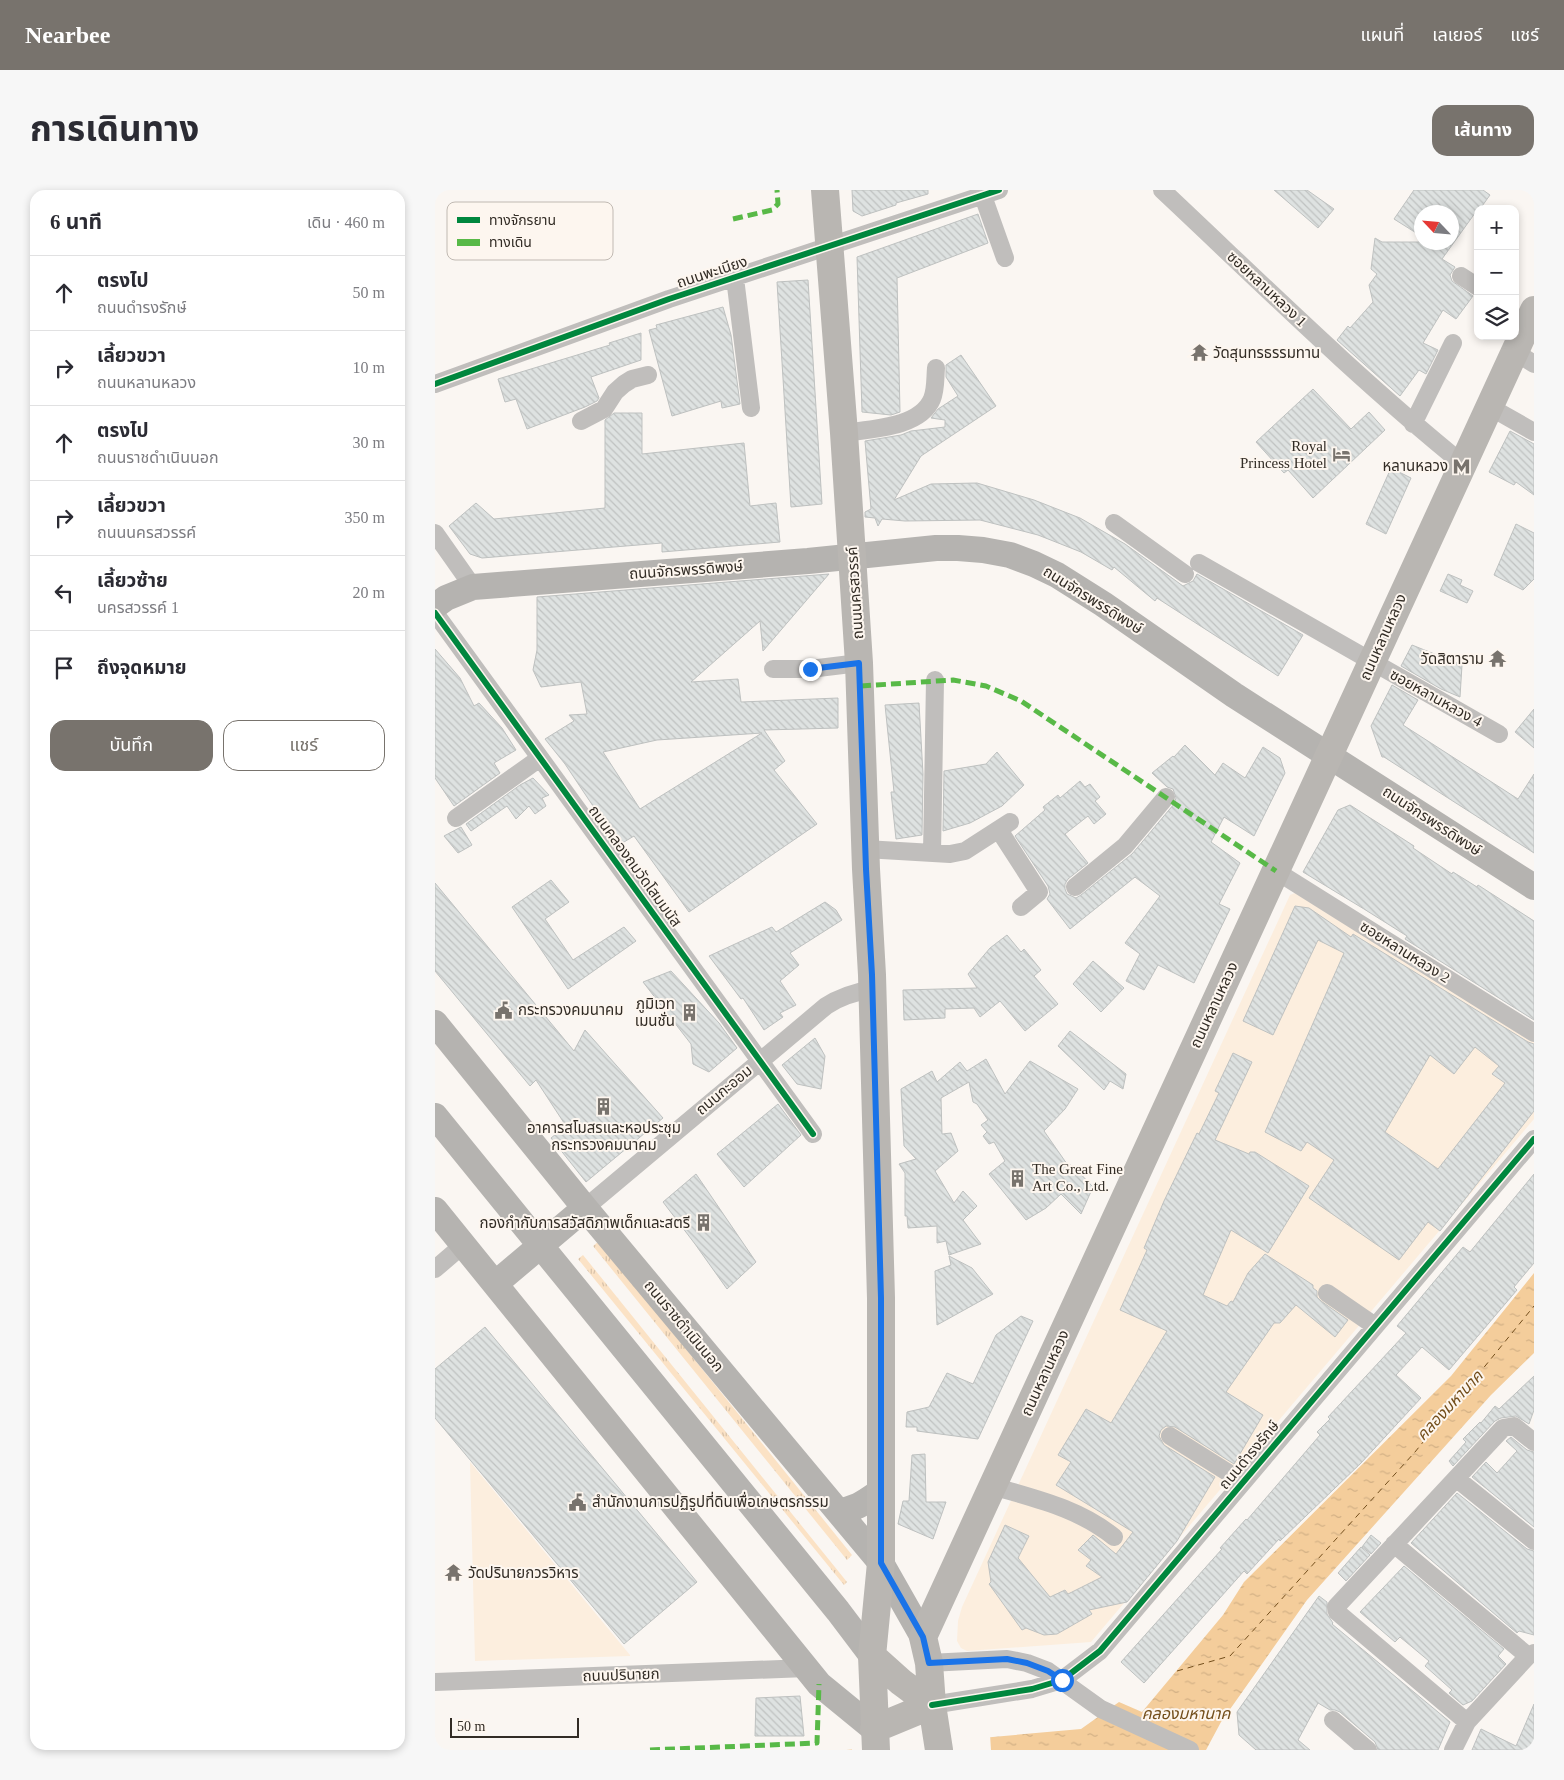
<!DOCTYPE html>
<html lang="th">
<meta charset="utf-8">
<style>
:root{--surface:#fff;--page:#f7f7f7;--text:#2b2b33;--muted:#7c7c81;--line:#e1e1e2;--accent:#78736d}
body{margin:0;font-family:"Times New Roman","Noto Sans Thai",serif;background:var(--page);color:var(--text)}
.controls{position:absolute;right:15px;top:15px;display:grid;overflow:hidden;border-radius:10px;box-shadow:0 2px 8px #0003}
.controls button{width:45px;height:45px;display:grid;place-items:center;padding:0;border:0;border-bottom:1px solid var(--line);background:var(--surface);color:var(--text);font:25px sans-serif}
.compass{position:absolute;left:979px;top:15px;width:45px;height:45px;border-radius:50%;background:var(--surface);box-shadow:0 2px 8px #0003;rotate:296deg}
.scale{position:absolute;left:15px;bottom:12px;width:129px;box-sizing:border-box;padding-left:5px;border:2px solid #322c25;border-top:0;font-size:14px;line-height:18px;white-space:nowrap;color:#322c25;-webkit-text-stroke:4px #fdf6ef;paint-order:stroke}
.stop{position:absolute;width:15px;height:15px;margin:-11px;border:4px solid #1a73e8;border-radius:50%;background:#fff}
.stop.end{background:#1a73e8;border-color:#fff;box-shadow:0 1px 5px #0008}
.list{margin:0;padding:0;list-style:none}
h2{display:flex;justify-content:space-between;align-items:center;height:65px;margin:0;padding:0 20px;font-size:21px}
h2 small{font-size:16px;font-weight:400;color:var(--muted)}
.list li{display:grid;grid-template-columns:32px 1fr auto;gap:15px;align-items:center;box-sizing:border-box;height:75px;padding:0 20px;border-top:1px solid var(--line)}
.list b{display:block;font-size:19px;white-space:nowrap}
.list p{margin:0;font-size:16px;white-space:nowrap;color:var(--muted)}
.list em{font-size:16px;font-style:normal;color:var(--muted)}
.actions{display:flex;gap:10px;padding:15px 20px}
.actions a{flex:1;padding:11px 0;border:1px solid var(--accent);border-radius:15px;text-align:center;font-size:18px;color:var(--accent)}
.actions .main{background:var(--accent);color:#fff}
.icon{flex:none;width:28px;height:28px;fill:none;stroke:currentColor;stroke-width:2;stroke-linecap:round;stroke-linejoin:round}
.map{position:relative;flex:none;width:1099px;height:1560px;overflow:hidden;border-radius:15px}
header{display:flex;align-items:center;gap:30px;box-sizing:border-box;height:70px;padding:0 25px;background:var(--accent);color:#fff}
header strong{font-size:24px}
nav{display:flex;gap:28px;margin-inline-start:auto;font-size:18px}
.intro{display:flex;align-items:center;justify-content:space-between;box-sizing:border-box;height:120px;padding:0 30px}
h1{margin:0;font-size:35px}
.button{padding:12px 22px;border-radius:15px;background:var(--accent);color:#fff;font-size:18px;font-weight:700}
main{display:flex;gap:30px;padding:0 30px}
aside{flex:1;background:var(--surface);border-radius:15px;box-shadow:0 2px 8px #0003}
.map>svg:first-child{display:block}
.built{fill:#fceede}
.grass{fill:url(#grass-tufts)}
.water{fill:url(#water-ripples)}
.pier{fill:#faf6f2}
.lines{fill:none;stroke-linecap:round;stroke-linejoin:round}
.ferry{stroke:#734e1b;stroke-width:1;stroke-dasharray:6 5;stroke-linecap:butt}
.building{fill:url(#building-back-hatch);stroke:#bec1c0;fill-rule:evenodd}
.minor{stroke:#c0bebc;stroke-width:18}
.secondary{stroke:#b5b3b0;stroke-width:26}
.primary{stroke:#b9b6b2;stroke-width:28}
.quiet{stroke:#58b947;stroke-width:5;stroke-dasharray:10 5;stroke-linecap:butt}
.cycleway-casing{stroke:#fdf6ef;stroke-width:9}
.cycleway{stroke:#00873e;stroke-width:6}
.route{stroke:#1a73e8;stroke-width:6}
.labels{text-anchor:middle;stroke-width:4;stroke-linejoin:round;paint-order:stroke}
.street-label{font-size:15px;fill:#322c25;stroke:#fdf6ef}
.poi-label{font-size:15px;fill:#322c25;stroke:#fdf6ef;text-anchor:start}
.water-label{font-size:16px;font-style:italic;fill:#734e1b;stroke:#fdf6ef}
.key{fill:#fdf6ef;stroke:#c0b9b2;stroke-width:1}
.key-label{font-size:14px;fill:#322c25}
</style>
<header>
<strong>Nearbee</strong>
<nav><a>แผนที่</a><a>เลเยอร์</a><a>แชร์</a></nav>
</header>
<div class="intro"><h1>การเดินทาง</h1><a class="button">เส้นทาง</a></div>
<main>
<aside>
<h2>6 นาที<small>เดิน · 460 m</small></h2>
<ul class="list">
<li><svg class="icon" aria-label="ahead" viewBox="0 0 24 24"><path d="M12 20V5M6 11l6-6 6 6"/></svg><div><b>ตรงไป</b><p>ถนนดำรงรักษ์</p></div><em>50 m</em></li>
<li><svg class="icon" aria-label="right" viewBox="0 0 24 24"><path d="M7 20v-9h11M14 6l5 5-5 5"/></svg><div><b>เลี้ยวขวา</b><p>ถนนหลานหลวง</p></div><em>10 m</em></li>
<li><svg class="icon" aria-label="ahead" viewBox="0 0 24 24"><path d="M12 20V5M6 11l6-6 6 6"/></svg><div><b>ตรงไป</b><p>ถนนราชดำเนินนอก</p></div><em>30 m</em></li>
<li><svg class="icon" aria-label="right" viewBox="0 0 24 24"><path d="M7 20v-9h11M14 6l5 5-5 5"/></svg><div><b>เลี้ยวขวา</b><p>ถนนนครสวรรค์</p></div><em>350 m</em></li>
<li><svg class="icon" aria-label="left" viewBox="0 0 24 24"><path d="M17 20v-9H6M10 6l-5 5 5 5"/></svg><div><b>เลี้ยวซ้าย</b><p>นครสวรรค์ 1</p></div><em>20 m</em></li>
<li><svg class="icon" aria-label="arrive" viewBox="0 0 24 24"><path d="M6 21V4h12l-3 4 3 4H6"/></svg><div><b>ถึงจุดหมาย</b></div></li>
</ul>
<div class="actions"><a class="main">บันทึก</a><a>แชร์</a></div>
</aside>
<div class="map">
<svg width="1099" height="1560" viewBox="0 0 1099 1560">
<defs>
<pattern id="grass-tufts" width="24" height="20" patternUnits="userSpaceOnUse" patternTransform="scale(1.25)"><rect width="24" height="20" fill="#fbe2c5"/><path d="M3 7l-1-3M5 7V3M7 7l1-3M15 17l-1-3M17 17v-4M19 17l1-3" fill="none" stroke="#d8c2a9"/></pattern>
<pattern id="water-ripples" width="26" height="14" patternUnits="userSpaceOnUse" patternTransform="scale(1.25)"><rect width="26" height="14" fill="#f4cd9b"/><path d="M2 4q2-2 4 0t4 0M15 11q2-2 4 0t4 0" fill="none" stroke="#d2b085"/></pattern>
<pattern id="building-back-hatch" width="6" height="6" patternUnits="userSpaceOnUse" patternTransform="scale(1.25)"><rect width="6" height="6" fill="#dee2e1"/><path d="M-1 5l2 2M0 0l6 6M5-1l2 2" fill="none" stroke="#bfc2c1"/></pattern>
</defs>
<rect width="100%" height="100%" fill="#faf6f2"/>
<path class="built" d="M860 703 1099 852V929L656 1452 532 1461 526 1458 522 1451 523 1431 527 1417 855 705Z
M35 1272 195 1465V1466L40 1471Z"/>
<path class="grass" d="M164 1051 417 1365 412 1370 158 1056Z
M148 1065 412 1392 409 1395 143 1069Z"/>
<path class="water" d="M1099 1083V1163L1056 1205 872 1410 786 1532 771 1560H411L646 1539 684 1512 707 1522 788 1425 809 1392 1016 1186Z"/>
<path class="pier" d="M555 1544 556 1560H417V1557Z"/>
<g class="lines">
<path class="ferry" d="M742 1481 795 1466 980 1262 1099 1116"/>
</g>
<path class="building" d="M417 0H493V4L461 13V15L427 26 418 21Z
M839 0H872L899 19 883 38Z
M979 0H1048L1055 5 1045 19H1043L1007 69 1020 77 1015 85 1017 91 1038 106 1021 129 1008 120 988 153 1003 160 991 184 984 180 965 206 902 150 913 136 915 138 938 112 934 95 942 84 936 79 940 48 947 52H1016V22H986V46L959 29Z
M543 24 553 53 462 88 465 222 456 225 427 222 422 67Z
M373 90 387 314 356 317 342 92Z
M288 117 296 145 305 214 287 218 286 211 237 226 214 140 222 138 221 135Z
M206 143V170L156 187 164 208 162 211 150 217 92 239 81 209 70 212 63 189 175 155 174 153Z
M526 165 561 216 486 266 459 310 496 294 542 293 599 310 645 328 690 354 748 396 758 391 762 384 868 445 843 486 722 408 720 411 679 377 677 380 646 362 603 345 545 330 470 331 447 329 443 336 440 328 430 327V322L436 319 430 251 466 245 476 241 510 237V230L496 228 503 219 523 206 511 187V175Z
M878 199 916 239 934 222 950 240 878 308 853 280 849 283 821 252Z
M179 223H207V264L309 253 315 316 341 313 345 352 227 362V353L47 368 35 364 14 336 41 313 59 329 170 318V230Z
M1075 241 1099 254V305L1081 292 1079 295 1054 282Z
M956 278 976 288 951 344 931 334Z
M1081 334 1099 343V389L1088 400 1059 385Z
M394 384 328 461 325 431 256 492 303 489 306 512 403 508V538L329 540 350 571 339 580 382 634 254 722 199 646 184 655 130 574 110 549 139 531 134 525 152 524 146 492 106 497 98 480 102 460V407ZM327 543 205 619 168 562 222 550Z
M1013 384 1027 390 1025 395 1038 401 1032 413 1005 401Z
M977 455 1027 475 1025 507 1006 499 966 476Z
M0 459 25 488 39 516 44 513 67 538 81 560 59 573 65 583 19 616 0 588Z
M957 495 983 510 968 535 1083 609 1099 584V663L949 567H947L936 536Z
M484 513 488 584 487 645 461 649 456 602H459L450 515Z
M1099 519V558L1080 542Z
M750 555 780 585 788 573 810 588 828 557 845 568 850 583 819 646 789 627 776 652 805 673 784 714 795 719 759 793 723 775 709 800 691 791 705 764 690 753 725 706 700 687 635 739 612 709 615 704 613 696 580 646 610 620 608 617 623 605 625 608 645 591 650 597 655 594 665 607 660 611 671 624 659 634 653 626 630 644 653 673 633 689 630 694V699L632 704 641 708 646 705 697 664 739 614 741 608 738 599 732 597 717 583 738 566 739 567Z
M562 562 589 595 567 616 535 633 508 641 509 581 551 574Z
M98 588 114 605 107 608 111 616 100 624 94 616 81 629 72 616 36 641 31 634 85 595Z
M915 615 979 656 978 658 1017 684 1018 682 1042 697 1043 695 1099 731V830L970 749 972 746 929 719 868 682 903 620Z
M26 637 37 655 23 663 9 646Z
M116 690 134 712 110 729 138 770 189 737 201 751 133 799 77 717Z
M0 693 139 861 150 840 228 928 151 992 116 948 131 936 101 890 95 896 0 781Z
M390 712 401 720 407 730 355 763 364 775 345 791 361 815 345 823 348 827 329 840 308 808 306 809 274 766 337 737 341 742Z
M860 716 874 718 916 747 918 744 1093 852 1099 854V921L1005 1041 993 1032 964 1070 874 1008 899 970 872 952 866 961 830 942 909 763 883 750 838 845 808 831ZM1040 857 1064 876 1057 884 1070 893 1003 979 950 942 995 865 1019 884Z
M572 745 586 762 589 759 606 780 599 786 623 814 590 841 565 811 545 827 539 818 510 819V828L469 830 468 800 542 798 533 784 555 758Z
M658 771 689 798 666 822 638 794Z
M236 781 284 833 302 858 274 882 258 874 256 854 208 792Z
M635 841 691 884 688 899 675 891 669 900 623 856Z
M380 848 390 866 386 899 362 894 347 875Z
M798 863 817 872 780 950 814 964 815 962H820L874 996 833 1063 796 1040 768 1105 792 1116 796 1111 798 1112 813 1083 830 1064 878 1095V1098L882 1101V1107L886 1111 913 1130 900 1147 861 1115 845 1133H839L791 1202 828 1225 799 1274 740 1237 731 1236 726 1240 724 1246 729 1255 780 1287 742 1351 692 1412 654 1420 657 1424 622 1444 609 1445 591 1438 587 1440 554 1394 556 1392 553 1372 570 1335 594 1346 583 1368 615 1407 630 1400 633 1404 667 1387 651 1376 656 1370 643 1360 658 1345 681 1364 698 1342 621 1295 636 1272 623 1265 651 1219 676 1233 732 1141 685 1120 712 1060 709 1058 729 1011 762 943 764 944 784 903 780 901Z
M551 869 570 904 595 871 643 899 630 919 609 941 632 974 638 976 658 997 646 1024 626 1004 611 1018 591 1030 554 984 570 971 559 952 554 954 548 946 552 942 546 935 553 930 542 914 538 912 534 892 506 908 507 944 516 943 523 961 500 981 519 1013 528 1001 542 1016 528 1030 546 1054 514 1065 511 1051 502 1053V1036L473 1038 472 1026H470V983L464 974 481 969 469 956 466 899 497 881 502 892 525 872 532 881Z
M343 914 366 945 309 997 282 964Z
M261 984 321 1072 292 1099 260 1054 228 1012Z
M1099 984V1073L1079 1097 1082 1100 1014 1180 987 1157 961 1185 986 1208 926 1273 845 1351 844 1349 812 1384 809 1381 709 1493 686 1472 787 1359 785 1358 811 1329 812 1330 885 1245 882 1242 895 1229 893 1227 971 1143 962 1136 1028 1057 1035 1062Z
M514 1066 537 1078 558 1104 502 1135 500 1081 516 1075Z
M586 1126 598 1131 543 1249 482 1241V1237H471L472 1222 494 1217 512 1183 538 1194 561 1145Z
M50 1137 262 1392 189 1454 0 1228V1179Z
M1099 1186V1220L1094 1234 1081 1226 1066 1228 1060 1231 1018 1276 1014 1271 1031 1252 1028 1249 1045 1232 1046 1233 1060 1216 1064 1219Z
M1076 1247 1092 1260 1099 1262V1337L1037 1287 1051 1272 1062 1283 1082 1261 1071 1251Z
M490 1264 491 1312H511L498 1349 463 1334 468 1311H474L477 1265Z
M1022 1303 1092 1359 1099 1361V1445L1084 1441 1082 1443 976 1353Z
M936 1345 946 1353 936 1364 927 1357Z
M926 1357 935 1365 911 1391 903 1383Z
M969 1376 1069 1459 1063 1466 1071 1474 1037 1511 1028 1515 1014 1503 1017 1500 990 1476 994 1471 965 1447 960 1452 925 1422Z
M884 1406 892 1412V1424L898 1433 897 1434 1015 1532 1003 1560H943L940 1552 905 1522 900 1520H895L883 1513 863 1550 875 1560H821L804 1545 802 1522Z
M365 1506 369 1546H320L321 1508Z
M1099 1514V1560H1037L1046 1539 1081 1556Z"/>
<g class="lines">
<path class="minor" d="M727 0C826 93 923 189 1028 274
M548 6 570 68
M1026 86 1043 97
M300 88 316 218
M1080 162 1099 174
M0 194 234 109 564 0
M1055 217 1099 242
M146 231 169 219 180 202 189 194 197 189 213 185
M978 234 1018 153
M409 243C435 239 485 238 497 209 501 199 500 189 501 178
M679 333 750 384
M0 343 38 397
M764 373 1064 544
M0 423 378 944
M338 479H375L424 473
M21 628 105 568
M564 640 604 702 586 717
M430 659 515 664 530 661 575 632
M497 663 500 490
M841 681 1099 843
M640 697 690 656 731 607
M150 1018 391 816C406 806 420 802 437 799
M0 1079 28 1055
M892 1103 940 1136
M735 1246 808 1292
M1022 1289 1099 1351
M557 1296C601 1309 643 1318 679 1347
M959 1354 1093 1466
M494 1473 572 1469 592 1473 613 1481 666 1519 755 1560
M0 1492 372 1478
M497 1515 597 1499 627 1490 665 1461 1099 949
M898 1530 933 1560
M1032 1532 902 1422 901 1417 1068 1238 1079 1236 1099 1252
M1018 1560 1032 1532 1093 1466 1099 1463"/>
<path class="secondary" d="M0 416 11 408 38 397 373 371 501 358H523L548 360 575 365 599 374 622 385 668 414 799 505 1099 697
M0 833 150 1018 446 1373 488 1447
M0 926 403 1421 437 1466
M0 1020 384 1494 439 1539
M60 1094 150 1018
M403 1321C422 1319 430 1312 446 1301"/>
<path class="primary" d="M390 0 409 243 424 473 431 679 437 785 446 1108V1373L437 1466 441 1560
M437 1466 466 1492 497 1515
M439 1539 497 1515
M504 1560 497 1515 494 1473 488 1447 1099 120"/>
<path class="quiet" d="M298 29 337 20 343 14 342 0
M426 496 518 490 551 496 586 511 841 681
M215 1560 382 1553 384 1494"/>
<defs>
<path id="cycleway" d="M0 194 234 109 564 0
M0 423 378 944
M497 1515 597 1499 627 1490 665 1461 1099 949"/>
</defs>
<use href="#cycleway" class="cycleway-casing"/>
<use href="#cycleway" class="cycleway"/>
</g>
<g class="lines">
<path class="route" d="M375 479 424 473 431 679 437 785 446 1108V1373L488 1447 494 1473 572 1469 592 1473 613 1481 627 1490"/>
</g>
<defs>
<symbol id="temple-bare" viewBox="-9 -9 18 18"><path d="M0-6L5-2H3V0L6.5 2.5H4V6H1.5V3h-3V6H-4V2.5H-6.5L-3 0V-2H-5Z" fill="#78736d" stroke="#fdf6ef" stroke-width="2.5" paint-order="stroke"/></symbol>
<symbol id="hotel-bare" viewBox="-9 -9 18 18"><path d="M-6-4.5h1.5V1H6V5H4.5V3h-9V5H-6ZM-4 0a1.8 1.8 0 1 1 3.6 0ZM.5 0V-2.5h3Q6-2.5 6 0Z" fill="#78736d" stroke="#fdf6ef" stroke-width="2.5" paint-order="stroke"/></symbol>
<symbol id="metro-bare" viewBox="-9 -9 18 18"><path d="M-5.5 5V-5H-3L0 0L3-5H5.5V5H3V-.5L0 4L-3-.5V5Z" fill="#78736d" stroke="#fdf6ef" stroke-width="2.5" paint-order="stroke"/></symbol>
<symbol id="civic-bare" viewBox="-9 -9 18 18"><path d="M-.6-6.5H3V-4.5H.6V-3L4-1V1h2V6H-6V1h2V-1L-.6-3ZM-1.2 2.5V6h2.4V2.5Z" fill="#78736d" stroke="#fdf6ef" stroke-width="2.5" paint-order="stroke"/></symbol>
<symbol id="building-bare" viewBox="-9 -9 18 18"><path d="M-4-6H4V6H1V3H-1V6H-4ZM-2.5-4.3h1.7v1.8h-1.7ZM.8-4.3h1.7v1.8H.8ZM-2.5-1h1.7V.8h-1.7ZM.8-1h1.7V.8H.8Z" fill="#78736d" stroke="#fdf6ef" stroke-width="2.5" paint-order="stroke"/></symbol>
</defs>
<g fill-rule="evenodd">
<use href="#temple-bare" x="752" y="150" width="25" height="25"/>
<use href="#hotel-bare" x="894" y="252" width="25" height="25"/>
<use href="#metro-bare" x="1014" y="264" width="25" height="25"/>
<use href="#temple-bare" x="1050" y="456" width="25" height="25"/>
<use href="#civic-bare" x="56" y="808" width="25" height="25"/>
<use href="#building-bare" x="242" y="810" width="25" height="25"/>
<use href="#building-bare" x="156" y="904" width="25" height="25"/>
<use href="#building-bare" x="570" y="976" width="25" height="25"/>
<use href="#building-bare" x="256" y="1020" width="25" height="25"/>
<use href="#civic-bare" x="130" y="1300" width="25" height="25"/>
<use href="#temple-bare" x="6" y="1370" width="25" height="25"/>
</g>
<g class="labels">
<g class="street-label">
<text transform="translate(277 82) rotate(-18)" y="5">ถนนพะเนียง</text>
<text transform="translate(832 99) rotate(43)" y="5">ซอยหลานหลวง 1</text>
<text transform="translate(251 380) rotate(-4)" y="5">ถนนจักรพรรดิพงษ์</text>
<text transform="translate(420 403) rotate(-94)" y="5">ถนนนครสวรรค์</text>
<text transform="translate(658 410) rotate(32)" y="5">ถนนจักรพรรดิพงษ์</text>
<text transform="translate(948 447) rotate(-66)" y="5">ถนนหลานหลวง</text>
<text transform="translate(1001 508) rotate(29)" y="5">ซอยหลานหลวง 4</text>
<text transform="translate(997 631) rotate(33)" y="5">ถนนจักรพรรดิพงษ์</text>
<text transform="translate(200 676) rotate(54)" y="5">ถนนคลองถมวัดโสมมนัส</text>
<text transform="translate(970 762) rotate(32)" y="5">ซอยหลานหลวง 2</text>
<text transform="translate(779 815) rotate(-65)" y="5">ถนนหลานหลวง</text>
<text transform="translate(289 900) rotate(-40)" y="5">ถนนกะออม</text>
<text transform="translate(249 1136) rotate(50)" y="5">ถนนราชดำเนินนอก</text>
<text transform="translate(610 1183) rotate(-65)" y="5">ถนนหลานหลวง</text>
<text transform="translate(814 1265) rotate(-50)" y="5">ถนนดำรงรักษ์</text>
<text transform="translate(186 1485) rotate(-2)" y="5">ถนนปรินายก</text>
</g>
<g class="poi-label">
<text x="778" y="168">วัดสุนทรธรรมทาน</text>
<text x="892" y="261" text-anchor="end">Royal<tspan x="892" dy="17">Princess Hotel</tspan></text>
<text x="1013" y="281" text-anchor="end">หลานหลวง</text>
<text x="1049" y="474" text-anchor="end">วัดสิตาราม</text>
<text x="240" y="819" text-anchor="end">ภูมิเวท<tspan x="240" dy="17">เมนชั่น</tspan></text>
<text x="83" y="825">กระทรวงคมนาคม</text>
<text x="169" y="943" text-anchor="middle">อาคารสโมสรและหอประชุม<tspan x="169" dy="17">กระทรวงคมนาคม</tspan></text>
<text x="597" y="984">The Great Fine<tspan x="597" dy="17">Art Co., Ltd.</tspan></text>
<text x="255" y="1038" text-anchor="end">กองกำกับการสวัสดิภาพเด็กและสตรี</text>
<text x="157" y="1317">สำนักงานการปฏิรูปที่ดินเพื่อเกษตรกรรม</text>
<text x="33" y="1388">วัดปรินายกวรวิหาร</text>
</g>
<g class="water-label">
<text transform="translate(1014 1215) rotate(-47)" y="6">คลองมหานาค</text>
<text x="751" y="1529">คลองมหานาค</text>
</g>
</g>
<rect x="12" y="12" width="166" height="58" rx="8" class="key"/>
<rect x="22" y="27" width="23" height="6" fill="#00873e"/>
<rect x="22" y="49" width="23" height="7" fill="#58b947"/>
<g class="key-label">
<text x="54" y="35">ทางจักรยาน</text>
<text x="54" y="57">ทางเดิน</text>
</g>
</svg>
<div class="controls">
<button>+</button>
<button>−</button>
<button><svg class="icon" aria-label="layers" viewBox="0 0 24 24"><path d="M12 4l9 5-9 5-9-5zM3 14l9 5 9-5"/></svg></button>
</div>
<svg class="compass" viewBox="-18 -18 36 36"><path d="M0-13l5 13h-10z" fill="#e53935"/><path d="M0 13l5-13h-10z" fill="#7c7c81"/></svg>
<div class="scale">50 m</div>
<div class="stop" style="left:627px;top:1490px"></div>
<div class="stop end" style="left:375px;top:479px"></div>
</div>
</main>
